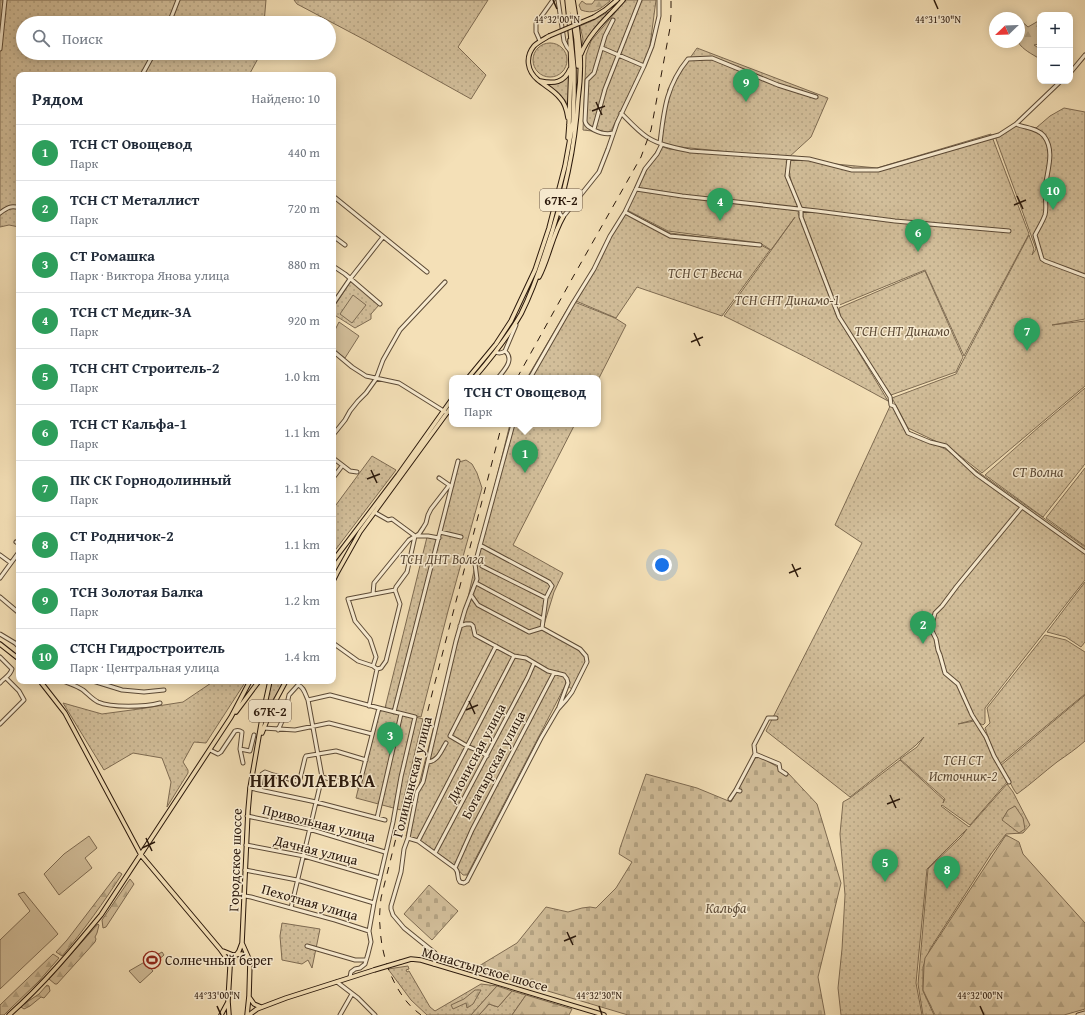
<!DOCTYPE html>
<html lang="ru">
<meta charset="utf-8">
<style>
:root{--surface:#fff;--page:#f6f6f7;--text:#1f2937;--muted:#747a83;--line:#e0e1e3;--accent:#0f766e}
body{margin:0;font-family:"Gentium Book Plus",serif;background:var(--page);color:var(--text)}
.controls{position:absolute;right:12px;top:12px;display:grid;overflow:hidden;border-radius:8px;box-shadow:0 2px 10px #0003}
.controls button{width:36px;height:36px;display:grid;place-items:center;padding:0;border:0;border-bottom:1px solid var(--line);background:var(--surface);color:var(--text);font:20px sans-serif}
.compass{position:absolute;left:989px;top:12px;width:36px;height:36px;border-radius:50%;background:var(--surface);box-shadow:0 2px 10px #0003;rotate:247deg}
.you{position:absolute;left:662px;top:565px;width:14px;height:14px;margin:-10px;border:3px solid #fff;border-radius:50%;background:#1a73e8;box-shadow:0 0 0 6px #1a73e833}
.badge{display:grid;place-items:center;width:26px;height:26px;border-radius:50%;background:var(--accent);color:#fff;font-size:13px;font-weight:700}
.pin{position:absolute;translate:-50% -33px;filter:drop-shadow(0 1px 2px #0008)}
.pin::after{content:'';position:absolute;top:21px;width:14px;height:12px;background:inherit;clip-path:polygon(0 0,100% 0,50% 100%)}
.popup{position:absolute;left:449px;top:375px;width:152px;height:52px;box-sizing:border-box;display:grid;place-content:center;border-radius:8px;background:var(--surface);filter:drop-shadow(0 1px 3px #0005);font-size:13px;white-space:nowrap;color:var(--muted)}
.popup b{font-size:15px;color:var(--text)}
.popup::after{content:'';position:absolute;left:50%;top:100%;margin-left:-8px;border:8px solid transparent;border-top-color:var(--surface)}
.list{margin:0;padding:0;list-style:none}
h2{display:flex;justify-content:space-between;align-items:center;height:52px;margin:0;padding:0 16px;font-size:17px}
h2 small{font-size:13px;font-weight:400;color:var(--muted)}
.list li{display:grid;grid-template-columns:26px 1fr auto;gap:12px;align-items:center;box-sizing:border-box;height:56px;padding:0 16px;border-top:1px solid var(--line)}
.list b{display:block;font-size:15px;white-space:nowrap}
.list p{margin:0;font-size:13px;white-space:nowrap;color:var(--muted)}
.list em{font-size:13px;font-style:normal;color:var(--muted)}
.icon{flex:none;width:22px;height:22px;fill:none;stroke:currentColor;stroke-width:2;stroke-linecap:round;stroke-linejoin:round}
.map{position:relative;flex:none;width:1085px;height:1015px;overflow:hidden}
.search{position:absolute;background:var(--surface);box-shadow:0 2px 10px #0003;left:16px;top:16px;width:320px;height:44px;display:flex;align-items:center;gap:10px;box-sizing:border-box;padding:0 14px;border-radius:22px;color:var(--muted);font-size:15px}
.panel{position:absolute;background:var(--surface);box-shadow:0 2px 10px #0003;left:16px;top:72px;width:320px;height:612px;border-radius:8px}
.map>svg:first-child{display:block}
.grass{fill:url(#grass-dots);stroke:#7e6b52}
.forest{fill:url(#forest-firs);stroke:#7e6b52}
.cemetery{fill:url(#cemetery-stones);stroke:#7e6b52}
.park{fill:#d2be9a;stroke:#7e6b52}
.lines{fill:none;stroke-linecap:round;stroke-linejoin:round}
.minor-casing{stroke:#5c4a36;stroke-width:5}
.major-casing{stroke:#2a180b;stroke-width:5.5}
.minor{stroke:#f8ebd0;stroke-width:3}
.major{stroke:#f4e0b7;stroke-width:3.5}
.rail{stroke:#2a180b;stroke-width:1;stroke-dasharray:7 7;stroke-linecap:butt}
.major-bridge-casing{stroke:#2a180b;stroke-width:5.5;stroke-linecap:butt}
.major-bridge{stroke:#f4e0b7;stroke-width:3.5}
.ticks{fill:none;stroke:#2a180b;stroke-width:1.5}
.labels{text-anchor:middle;stroke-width:3;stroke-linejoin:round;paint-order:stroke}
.shield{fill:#f8ebd0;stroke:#685746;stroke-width:1}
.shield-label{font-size:13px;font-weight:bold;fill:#2a180b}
.park-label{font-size:14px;font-style:italic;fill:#5c4a36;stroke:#f8ebd0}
.street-label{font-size:14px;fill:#2a180b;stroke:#f8ebd0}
.poi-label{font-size:14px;fill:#2a180b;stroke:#f8ebd0;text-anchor:start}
.district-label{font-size:18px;font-weight:bold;letter-spacing:1px;fill:#2a180b;stroke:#f8ebd0}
.ticks-label{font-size:10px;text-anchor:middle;fill:#2a180b;stroke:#f8ebd0;stroke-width:3;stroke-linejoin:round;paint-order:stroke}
</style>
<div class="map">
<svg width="1085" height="1015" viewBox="0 0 1085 1015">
<defs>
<pattern id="grass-dots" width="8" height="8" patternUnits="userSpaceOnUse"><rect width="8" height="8" fill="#d2be9a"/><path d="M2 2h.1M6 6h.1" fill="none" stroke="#b4a383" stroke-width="1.8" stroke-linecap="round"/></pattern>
<pattern id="forest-firs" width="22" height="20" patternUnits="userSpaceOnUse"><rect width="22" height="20" fill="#d2be9a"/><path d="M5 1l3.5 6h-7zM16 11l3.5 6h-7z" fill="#b4a383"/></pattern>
<pattern id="cemetery-stones" width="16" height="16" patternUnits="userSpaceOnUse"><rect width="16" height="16" fill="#d2be9a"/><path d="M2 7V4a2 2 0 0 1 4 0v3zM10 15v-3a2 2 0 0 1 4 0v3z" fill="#b4a383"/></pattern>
</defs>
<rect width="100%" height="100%" fill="#f4e0b7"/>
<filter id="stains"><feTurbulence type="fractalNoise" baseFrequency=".005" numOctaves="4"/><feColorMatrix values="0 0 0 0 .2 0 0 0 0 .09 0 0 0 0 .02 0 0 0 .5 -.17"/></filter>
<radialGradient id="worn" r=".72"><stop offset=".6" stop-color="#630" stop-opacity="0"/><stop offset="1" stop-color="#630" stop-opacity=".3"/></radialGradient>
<path class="grass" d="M0 0H266L264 23H23V53H261L249 75H19V227L9 225 0 227Z
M294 0H488L458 47 486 75 471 99 365 40 297 4Z
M626 0H656L649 53 610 133 583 130 586 55 591 41Z
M608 12H609L589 36 583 45H582L583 39 580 26 594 20Z
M533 60a17 17 0 1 1 34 0a17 17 0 1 1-34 0Z
M697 48 828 98 811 137 788 158 785 176 799 208 681 195 636 188 644 169 660 146 669 149 690 151 768 156 661 145 668 89Z
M569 74V109L560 95 547 85C557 84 564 82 569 74Z
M1064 108 1085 112V319L1052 325 1085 321V386L982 473 950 448 908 428 892 398 956 374 1029 235 1034 249 1032 255 1036 249 995 136 1015 126 1036 128 1050 116Z
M991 134 1029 234 964 356 925 270 837 306 803 217V212C798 197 782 170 793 156L808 158 835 164 877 168Z
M635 189 799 211 798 213 837 316 888 401C834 371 779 343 724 316L795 217 771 250 760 243 668 231 625 209Z
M626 211 670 233 759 244 770 250 722 316 637 287 616 318 576 301 612 234Z
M925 271 963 357 956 372 891 395 844 324 840 316 839 308Z
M351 281 379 305 371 314V319L355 328 333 314V308Z
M572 301 615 318 626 325 598 380V378H527Z
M1085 388V464L1043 517 985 475 1040 426Z
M891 404 908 431 947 450 1085 547V580L985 708V723L983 725 973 720 958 724 974 721 977 725 1000 766 1085 695V741C1076 749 1067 755 1057 762 1044 772 1031 784 1017 794L1014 790 1005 773 1008 781 970 825 942 805 941 806 969 827 1007 784 1013 792 1030 825 1023 833 1006 834 991 854 930 949 923 967V991L934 1015H923L918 984 928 869 961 837 967 829 927 869 916 983 922 1015H841L838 988 842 949 845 895 840 834 843 802 850 798 900 760 944 800 943 803 945 799 900 759 917 747 924 737 915 746 850 797 766 731 862 543 835 525Z
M510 424H575L513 545 563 573 554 592 543 628 584 651 587 654 588 663 574 691 567 685V680L565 678 566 684 467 875H463L453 864 425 844 406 836 437 714 463 623 472 626 470 622H463C476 556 494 490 510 424Z
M372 456 396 470 333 553V509Z
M466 460 472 464 477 473 482 488 448 611 421 717 385 708 427 537 439 540 459 462Z
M1085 468V546L1046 518Z
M1085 582V642L1081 647 1066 637 1047 632Z
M1045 635 1066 640 1085 652V694L1000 764 994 754 985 728 990 723 987 708Z
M214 681H246L206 743 194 742 183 762 188 770V773L167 807 171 782 162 758 133 753 104 770 63 703 102 714 139 709 183 702Z
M272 681H284L273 700 265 719 263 720Z
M378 707 423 719 401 810 356 798Z
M282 923 320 929 312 968 308 960 302 964 282 960 280 936Z
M408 966 409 969 406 970 407 972 409 971 430 1007 435 1011 481 984 497 986 471 1015H427L411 1000 388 969Z
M512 991 526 995 512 1015H479L489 1004 498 1007Z"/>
<path class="forest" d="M595 0H610V1C600 9 594 15 581 10L579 5 582 1 586 4H592Z
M1019 19 1028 27 1040 20 1039 44 1034 45 1040 49V59C1032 54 1023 50 1018 42H1019Z
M1015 806 1023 818 1025 829 1019 833 1002 820 1008 810Z
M1006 835 1019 842 1023 854 1085 923V1009L1064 1015H935L923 990 924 965 925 958Z
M119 872 122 874C104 902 84 930 62 956L56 952 67 940Z
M130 879 134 884 106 927 103 928 102 920Z
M98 924 99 925 97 933 95 937 96 939 95 942 57 984H55L49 979Z
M53 954 59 958 39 981 8 1011 4 1015H0V1005Z
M47 985 49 986 50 991 44 998 41 997 30 1006 24 1009 21 1007 24 1004 39 994Z
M497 986 512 991 498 1007 489 1004 479 1015H471Z
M475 990H481L473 1004 467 1008 466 1003 453 1009 451 1005 464 999Z
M526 995 572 1009 569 1015H512Z"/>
<path class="cemetery" d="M757 755 788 773 817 804 841 883 818 977 825 1015H628L474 969 517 943 546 907 568 912 582 908 590 907 596 908 616 888 632 862 619 854 620 848 646 774 697 788 731 802Z
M429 885 458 911 432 940 404 914Z"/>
<path class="park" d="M353 295 366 305 352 323 340 314Z
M339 322 359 336 345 358 333 349V334Z
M89 836 97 848 85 858 92 868 59 895 44 874 64 854Z
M24 892 58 934 0 989V940L30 911 18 894Z
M162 952 164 955 150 967 149 966 153 971 140 983 129 971Z"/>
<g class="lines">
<defs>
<path id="minor" d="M558 0 564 41 567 47 571 52
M613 20 605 36 594 73 587 80 585 121C586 127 590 127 594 130 600 133 606 135 613 133
M169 23 178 0
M540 41 536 32V24L553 0
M602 48 644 66
M0 49 5 0
M1070 73 1085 55
M142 75 154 53
M621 113C629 121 638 131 647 137 659 145 676 148 690 151L809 159 852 170H878L999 135 1016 124 1061 81
M1016 124C1025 128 1038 128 1044 136 1056 152 1046 173 1045 190 1045 198 1047 208 1045 215 1043 221 1038 229 1035 235L1042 259 1045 261 1085 276
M594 129 605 89 640 0
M660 143C664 110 666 86 688 59L712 58 778 85 816 97
M789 158 787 176 801 210V217L839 317 890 397 891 405 894 406 908 433 930 442 946 446 976 474 1085 552
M636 189 682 196 817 211 895 221 1009 231
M333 196 427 272
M559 208 560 214 563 217 599 172 608 149 617 123 644 66 652 46 659 16V0
M625 212 670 236 760 245
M0 213C7 208 11 205 19 208
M333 236 345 245
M333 266 345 274 380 304
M333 304 350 279 383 237
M333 351 352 367 366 376 399 383 447 413
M496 352C499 354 502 353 505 351L516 325
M498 378C504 370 515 360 505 351
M530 378 573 303 594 269 610 236 625 212 636 189 645 169 657 154 662 144
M333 435 345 420 350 411 358 401 366 393 376 379 383 360 400 330 445 282
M333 458 350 471 357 472
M333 478 342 466
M374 512 388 520 392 519 415 536H428L439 538
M440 532 461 537
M16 542 19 544
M480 545 549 582 552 586 546 598 542 628
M0 555 11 563
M482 566 546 598
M0 578 19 552
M476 583 543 619
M373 594 374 583 409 540 419 534 423 528 426 523 428 515 431 509 448 487 449 485 439 478
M471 595 478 605 529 632 542 628
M0 597 19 613
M460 626 466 624H471L473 626 475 635 514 656 526 658 548 671 564 675 567 679 568 683 559 707
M0 634 15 643 19 647
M333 643 358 661 373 666
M0 657 12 669C10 676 4 678 0 683
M377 669 381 668 386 661 400 604 395 590 396 587 407 572 415 536
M377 669 373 666 376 657 370 639 355 621 348 599 395 590
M63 681C70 684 77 686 83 690 88 694 92 699 98 702 111 708 145 707 160 703
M93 681 122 690 144 692 164 690
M308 700 330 695 379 708 415 717 401 777 393 822 374 903 369 931 371 942 368 954 365 964 360 968 355 969 351 972 350 977
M369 706 377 669
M394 712 458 461
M776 718H768L754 745 755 754 779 764 780 770 786 774
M0 724 24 700 19 691 6 678
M263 728 295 730 329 723 372 734
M278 730 284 717 289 695 298 685C304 687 305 694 308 700L322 777 291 908
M240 749 250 751 254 735
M210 750 218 754 221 752 235 731C238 730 239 730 242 732L240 749 243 763
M487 756 483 753 467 746 450 736 496 646
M428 762C438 761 441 751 446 743
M322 777 359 786 379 708
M1009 782 994 756 986 737 972 715 958 684 945 673 940 655 938 650 936 639 930 627 929 623 933 621 935 613 942 606 957 586 1022 507
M250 788 316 802 385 820
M260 790 262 774 265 772 273 775 297 781 300 779 305 758 306 756 336 751 366 760
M736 790 755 754
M730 799 736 790 740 791
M247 816 309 829 385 852
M377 818 401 714
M408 838 418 841 455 868C460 873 456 877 460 882L464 883 467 881 541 738 558 709 566 700 572 692 587 662 586 656 580 649 542 628
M418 841 514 656
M246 845 304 856 380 878
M435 853 528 677 534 663
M455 868 472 830 554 673
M245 870 297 880 374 903
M245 896 251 897 335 920 369 931
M307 946 355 960H366
M434 964 436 957 435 953 404 928 393 915 391 909V906L401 872 404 849 408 838 417 792 423 782 456 641 465 610 477 579 475 564 513 424
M337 982 358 998 375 1015
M340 1015 352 994
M1078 1015 1085 1013"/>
<path id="major" d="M570 0 576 39 578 66
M594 17 605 10 617 0
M549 36C544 39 538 42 534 46 525 57 527 71 538 80 545 86 554 90 560 98 565 103 567 111 568 118
M581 54C589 33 608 17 623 0
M540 81C554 84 564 83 570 69
M568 138 569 125 571 66 570 40
M539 277C549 258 552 236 563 217
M468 378 496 344 511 321 535 270 549 228 565 166 573 122 574 95V69L567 0
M474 378C491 358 508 337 521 314 531 294 539 272 546 250 563 201 575 151 578 99 580 84 581 69 580 54 579 36 576 18 573 0
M333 561 398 475 452 399
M333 581 337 573 360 532 452 406
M0 644 19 659
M40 681 65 713 141 855 220 949 227 959 230 967 228 1001 229 1015
M236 712 259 681
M262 733 272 707 286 681
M242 943 250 961 249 996 247 1015
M223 951 233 955 242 954 248 958
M401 962 411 959 421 960 604 1015
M230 966 231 962 239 951 242 943 248 811 250 788 263 713 270 681
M249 997 254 1004 261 1007
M9 1015C43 985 72 950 101 915L231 717 250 681
M221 1015 228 1002
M249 1015 257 1009 286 998 374 970"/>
</defs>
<use href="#minor" class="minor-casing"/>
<use href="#major" class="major-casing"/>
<use href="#minor" class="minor"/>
<use href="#major" class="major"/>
<path class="rail" d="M517 378 573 277 641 157 651 130 670 28 671 15V0
M421 1015C416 1011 411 1007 407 1002 390 981 381 953 380 926 379 917 380 908 381 898L432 694 502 424"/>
<defs>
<path id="major-bridge" d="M549 36 594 17
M374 970 401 962"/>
</defs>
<use href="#major-bridge" class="major-bridge-casing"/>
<use href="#major-bridge" class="major-bridge"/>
</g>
<path class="ticks" d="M553 0 557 9M934 0 938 9M596 102 602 115M592 111 605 106M1017 196 1023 209M1014 205 1026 200M694 333 700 346M691 342 703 337M371 470 377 483M367 479 380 474M792 564 798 577M789 573 801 568M469 701 475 714M466 710 478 705M890 795 896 808M887 804 900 799M146 838 152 851M142 848 155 842M567 932 573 945M564 941 576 936M217 1006 221 1015M599 1006 602 1015M980 1006 984 1015"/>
<defs>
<symbol id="stadium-ring" viewBox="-11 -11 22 22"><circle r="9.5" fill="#f8ebd0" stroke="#8f2418" stroke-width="1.5"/><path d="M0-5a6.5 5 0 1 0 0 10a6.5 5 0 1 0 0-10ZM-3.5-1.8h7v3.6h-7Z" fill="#8f2418"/></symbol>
</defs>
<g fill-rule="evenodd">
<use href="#stadium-ring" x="142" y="950" width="20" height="20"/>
</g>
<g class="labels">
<g class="shield">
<rect x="540" y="189" width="42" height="22" rx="3"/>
<rect x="249" y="700" width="42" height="22" rx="3"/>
</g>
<g class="shield-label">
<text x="561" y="205">67К-2</text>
<text x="270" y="716">67К-2</text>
</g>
<g class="park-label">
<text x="705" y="278">ТСН СТ Весна</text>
<text x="787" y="305">ТСН СНТ Динамо-1</text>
<text x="902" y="336">ТСН СНТ Динамо</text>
<text x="1038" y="477">СТ Волна</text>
<text x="442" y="564">ТСН ДНТ Волга</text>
<text x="963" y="765">ТСН СТ<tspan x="963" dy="16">Источник-2</tspan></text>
<text x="726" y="913">Кальфа</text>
</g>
<g class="street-label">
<text transform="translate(476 753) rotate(-62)" y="5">Дионисная улица</text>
<text transform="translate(493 765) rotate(-62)" y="5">Богатырская улица</text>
<text transform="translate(412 777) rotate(-76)" y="5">Голицынская улица</text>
<text transform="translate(319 823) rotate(14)" y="5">Привольная улица</text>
<text transform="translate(316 850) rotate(14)" y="5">Дачная улица</text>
<text transform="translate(235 860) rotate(-88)" y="5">Городское шоссе</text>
<text transform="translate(310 902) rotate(16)" y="5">Пехотная улица</text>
<text transform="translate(485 969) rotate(16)" y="5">Монастырское шоссе</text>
</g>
<g class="poi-label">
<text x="165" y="965">Солнечный берег</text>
</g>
<g class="district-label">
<text x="313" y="787">НИКОЛАЕВКА</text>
</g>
</g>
<g class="ticks-label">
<text x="557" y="23">44°32'00"N</text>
<text x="938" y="23">44°31'30"N</text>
<text x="217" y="999">44°33'00"N</text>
<text x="599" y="999">44°32'30"N</text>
<text x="980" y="999">44°32'00"N</text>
</g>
<rect width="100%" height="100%" filter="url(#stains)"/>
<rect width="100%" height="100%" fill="url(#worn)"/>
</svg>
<div class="controls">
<button>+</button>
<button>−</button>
</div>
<svg class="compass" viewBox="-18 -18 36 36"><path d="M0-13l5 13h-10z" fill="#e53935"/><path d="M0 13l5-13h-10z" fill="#747a83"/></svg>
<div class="you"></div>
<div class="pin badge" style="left:525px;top:473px;background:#2e9e5b">1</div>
<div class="popup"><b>ТСН СТ Овощевод</b>Парк</div>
<div class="pin badge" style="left:923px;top:644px;background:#2e9e5b">2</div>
<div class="pin badge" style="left:390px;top:755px;background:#2e9e5b">3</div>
<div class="pin badge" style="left:720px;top:221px;background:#2e9e5b">4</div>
<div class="pin badge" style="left:885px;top:882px;background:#2e9e5b">5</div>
<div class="pin badge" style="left:918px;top:252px;background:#2e9e5b">6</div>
<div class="pin badge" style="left:1027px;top:351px;background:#2e9e5b">7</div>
<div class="pin badge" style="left:947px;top:889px;background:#2e9e5b">8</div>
<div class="pin badge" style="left:746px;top:102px;background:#2e9e5b">9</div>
<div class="pin badge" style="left:1053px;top:210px;background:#2e9e5b">10</div>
<div class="search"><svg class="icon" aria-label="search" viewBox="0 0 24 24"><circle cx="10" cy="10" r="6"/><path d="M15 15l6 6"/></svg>Поиск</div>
<section class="panel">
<h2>Рядом<small>Найдено: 10</small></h2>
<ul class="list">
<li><span class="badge" style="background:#2e9e5b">1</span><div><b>ТСН СТ Овощевод</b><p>Парк</p></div><em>440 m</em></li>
<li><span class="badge" style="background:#2e9e5b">2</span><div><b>ТСН СТ Металлист</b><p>Парк</p></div><em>720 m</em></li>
<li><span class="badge" style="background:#2e9e5b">3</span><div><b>СТ Ромашка</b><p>Парк · Виктора Янова улица</p></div><em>880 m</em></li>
<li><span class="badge" style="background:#2e9e5b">4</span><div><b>ТСН СТ Медик-3А</b><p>Парк</p></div><em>920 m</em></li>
<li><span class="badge" style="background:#2e9e5b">5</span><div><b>ТСН СНТ Строитель-2</b><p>Парк</p></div><em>1.0 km</em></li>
<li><span class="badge" style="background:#2e9e5b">6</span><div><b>ТСН СТ Кальфа-1</b><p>Парк</p></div><em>1.1 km</em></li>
<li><span class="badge" style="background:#2e9e5b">7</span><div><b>ПК СК Горнодолинный</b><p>Парк</p></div><em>1.1 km</em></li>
<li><span class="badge" style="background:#2e9e5b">8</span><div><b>СТ Родничок-2</b><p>Парк</p></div><em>1.1 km</em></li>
<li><span class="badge" style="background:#2e9e5b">9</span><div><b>ТСН Золотая Балка</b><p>Парк</p></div><em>1.2 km</em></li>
<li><span class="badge" style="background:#2e9e5b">10</span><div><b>СТСН Гидростроитель</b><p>Парк · Центральная улица</p></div><em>1.4 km</em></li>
</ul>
</section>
</div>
